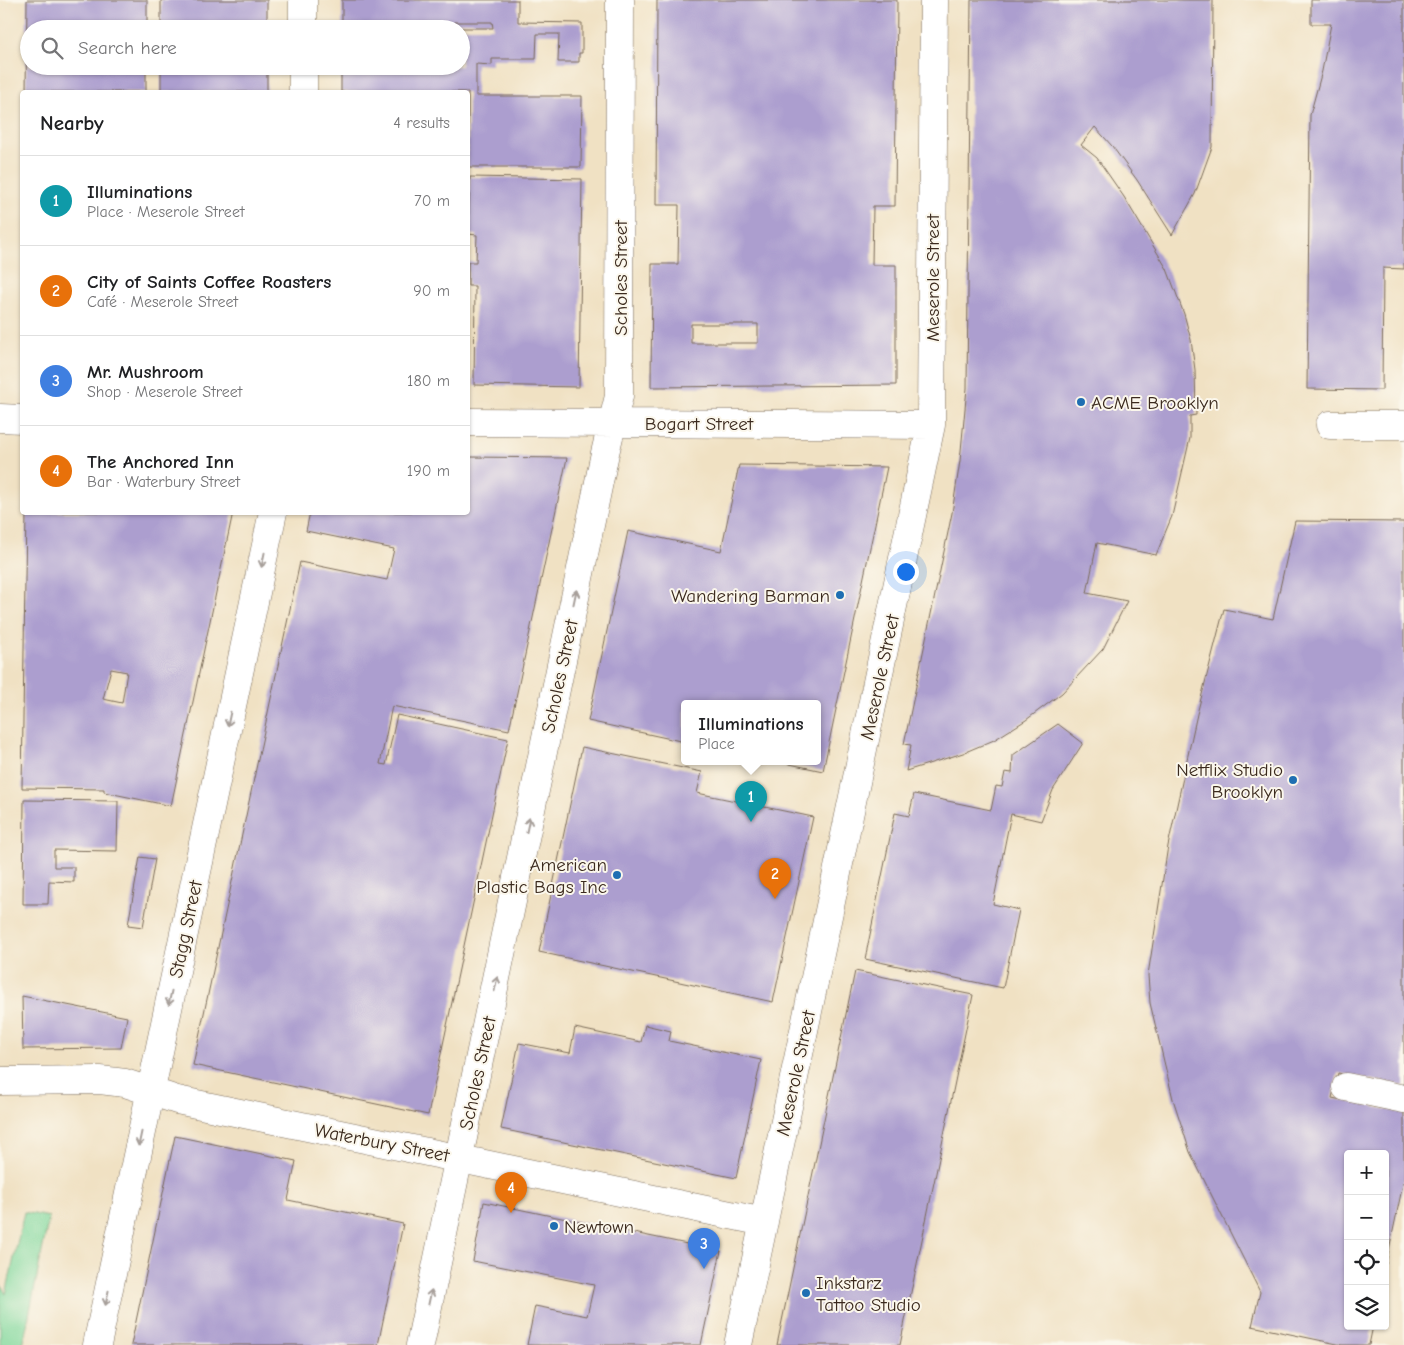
<!DOCTYPE html>
<meta charset="utf-8">
<style>
:root{--surface:#fff;--page:#f2f2f2;--text:#202124;--muted:#757577;--line:#e0e0e0;--accent:#b45309}
body{margin:0;font-family:"Comic Neue",sans-serif;background:var(--page);color:var(--text)}
.controls{position:absolute;right:15px;bottom:15px;display:grid;overflow:hidden;border-radius:5px;box-shadow:0 1px 4px #0004}
.controls button{width:45px;height:45px;display:grid;place-items:center;padding:0;border:0;border-bottom:1px solid var(--line);background:var(--surface);color:var(--text);font:25px sans-serif}
.you{position:absolute;left:905px;top:571px;width:18px;height:18px;margin:-12px;border:4px solid #fff;border-radius:50%;background:#1a73e8;box-shadow:0 0 0 8px #1a73e833}
.badge{display:grid;place-items:center;width:32px;height:32px;border-radius:50%;background:var(--accent);color:#fff;font-size:16px;font-weight:700}
.pin{position:absolute;translate:-50% -41px;filter:drop-shadow(0 1px 2px #0008)}
.pin::after{content:'';position:absolute;top:26px;width:18px;height:15px;background:inherit;clip-path:polygon(0 0,100% 0,50% 100%)}
.popup{position:absolute;left:681px;top:700px;width:140px;height:65px;box-sizing:border-box;display:grid;place-content:center;border-radius:5px;background:var(--surface);filter:drop-shadow(0 1px 4px #0005);font-size:16px;white-space:nowrap;color:var(--muted)}
.popup b{font-size:19px;color:var(--text)}
.popup::after{content:'';position:absolute;left:50%;top:100%;margin-left:-10px;border:10px solid transparent;border-top-color:var(--surface)}
.list{margin:0;padding:0;list-style:none}
h2{display:flex;justify-content:space-between;align-items:center;height:65px;margin:0;padding:0 20px;font-size:21px}
h2 small{font-size:16px;font-weight:400;color:var(--muted)}
.list li{display:grid;grid-template-columns:32px 1fr auto;gap:15px;align-items:center;box-sizing:border-box;height:90px;padding:0 20px;border-top:1px solid var(--line)}
.list b{display:block;font-size:19px;white-space:nowrap}
.list p{margin:0;font-size:16px;white-space:nowrap;color:var(--muted)}
.list em{font-size:16px;font-style:normal;color:var(--muted)}
.icon{flex:none;width:28px;height:28px;fill:none;stroke:currentColor;stroke-width:2;stroke-linecap:round;stroke-linejoin:round}
.map{position:relative;flex:none;width:1404px;height:1345px;overflow:hidden}
.search{position:absolute;background:var(--surface);box-shadow:0 1px 4px #0004;left:20px;top:20px;width:450px;height:55px;display:flex;align-items:center;gap:12px;box-sizing:border-box;padding:0 18px;border-radius:28px;color:var(--muted);font-size:19px}
.panel{position:absolute;background:var(--surface);box-shadow:0 1px 4px #0004;left:20px;top:90px;width:450px;height:425px;border-radius:5px}
.map>svg:first-child{display:block}
.grass{fill:#82d89c;stroke:#5e815d}
.building{fill:#ac9ecf;fill-rule:evenodd}
.lines{fill:none;stroke-linecap:round;stroke-linejoin:round}
.minor-casing{stroke:#7a6a58;stroke-width:29}
.minor{stroke:#fff;stroke-width:28}
.oneway{stroke:#a79f9a}
.poi-dot{fill:#1f6fb2;stroke:#fbf7ec;stroke-width:2}
.labels{text-anchor:middle;stroke-width:4;stroke-linejoin:round;paint-order:stroke}
.street-label{font-size:19px;fill:#3b2a1e;stroke:#fbf7ec}
.poi-label{font-size:19px;fill:#3b2a1e;stroke:#fbf7ec;text-anchor:start}
</style>
<div class="map">
<svg width="1404" height="1345" viewBox="0 0 1404 1345">
<rect width="100%" height="100%" fill="#fbf7ec"/>
<filter id="ink" filterUnits="userSpaceOnUse"><feTurbulence type="fractalNoise" baseFrequency=".02" numOctaves="2"/><feDisplacementMap in="SourceGraphic" scale="10" xChannelSelector="R" yChannelSelector="G"/><feConvolveMatrix kernelMatrix="1 2 1 2 8 2 1 2 1" color-interpolation-filters="sRGB"/></filter>
<filter id="wash" filterUnits="userSpaceOnUse"><feTurbulence type="fractalNoise" baseFrequency=".0096" numOctaves="4" result="noise"/><feDisplacementMap in="SourceGraphic" scale="20" xChannelSelector="R" yChannelSelector="G"/><feGaussianBlur stdDeviation="1.12" result="paint"/><feColorMatrix in="noise" values="0 0 0 0 0 0 0 0 0 0 0 0 0 0 0 0 0 1.4 0 .05"/><feComposite in="paint" operator="in"/></filter>
<g filter="url(#wash)">
<rect width="100%" height="100%" fill="#f0e1c3"/>
<path class="grass" d="M24 1212 49 1217 23 1345H0V1283L6 1294Z"/>
<g id="blocks">
<path class="building" d="M27 0H147V29H29V66H146V92H26Z
M161 0H267V29H161Z
M342 0H518V22L582 23V53H579V62H558L559 34H537L536 59H492V65L476 64V96H582L581 167H468V92H341V66H461V28H493L492 22H455V29H342Z
M657 0H897L895 206H873L872 265H896V385L651 387 652 264H678L679 205H656ZM691 324H758V343H691Z
M971 0H1213L1212 147 1195 194 1172 235 1137 180 1112 146 1095 127 1081 145 1097 158 1124 197 1167 269 1184 314 1191 340 1195 370 1196 415 1190 416V438L1172 516 1156 555 1097 543 1087 593 1127 601 1103 649 1062 693 1026 720 994 740 963 753 906 771 911 745 904 744 952 513 960 461 967 388Z
M1311 0H1404V269L1383 268 1382 390 1307 389 1310 115 1322 71 1331 24H1311Z
M161 66H267V92H161Z
M470 177 582 179 579 387 474 385 475 286H468V262H476L477 235 468 234Z
M468 457 567 458 509 730 392 706 380 764 386 765 397 715 508 739 428 1115 193 1065 300 562 387 580 394 549 306 531 310 512H468Z
M739 465 887 467 823 771 780 762 817 761V703H685V742L588 721 628 531 721 551Z
M26 512H233L171 806 104 792V789L22 788ZM111 669 127 672 122 703 103 699Z
M1295 521 1404 522V1086L1338 1073 1332 1098 1404 1113V1179L1386 1264 1385 1154H1348V1326H1373L1369 1345H1342L1252 1326 1260 1292 1190 1152 1173 1099 1150 1003 1148 975 1168 846 1197 714 1224 609 1273 619Z
M1058 724 1083 743 1053 790 1041 821 1011 814 993 904 1019 910 1003 988 865 959 895 813 909 816 914 794 991 810 996 786 1002 787 1005 772 1012 773 1013 755Z
M582 747 702 772 697 793 813 817 773 1002 539 952Z
M24 800 118 801 117 851 54 850V867H74V882L49 881 48 904H23Z
M140 857 155 859 143 927 128 925Z
M855 971 973 995 936 1173 900 1345H777Z
M22 996 127 1017 121 1048 23 1049Z
M645 1025 671 1031 669 1041 761 1060 736 1178 501 1129 519 1043 570 1053 575 1028 641 1042Z
M175 1136 296 1161 288 1200 403 1224 378 1345H131Z
M484 1202 721 1251 701 1345H527L535 1306 587 1316 594 1285 473 1261Z"/>
</g>
</g>
<g filter="url(#ink)">
<use href="#blocks" fill-opacity="0" stroke="#7a6a58" stroke-width="1"/>
<g class="lines">
<defs>
<path id="minor" d="M303 0V29
M303 66V92
M0 418 22 419
M468 422 931 425
M1330 425H1404
M0 1081 100 1080 125 1083 177 1100 764 1222
M1346 1087 1404 1099
M97 1345 273 512
M420 1345 605 453 619 396 620 0
M738 1345 931 425 934 0"/>
</defs>
<use href="#minor" class="minor-casing"/>
<use href="#minor" class="minor"/>
</g>
<defs><path id="oneway-shaft" d="M-6 0H5M1.5-3L5.5 0L1.5 3" fill="none" stroke-width="1.6" stroke-linecap="round" stroke-linejoin="round" transform="scale(1.25)"/></defs>
<g class="oneway">
<use href="#oneway-shaft" transform="translate(263 560) rotate(102)"/>
<use href="#oneway-shaft" transform="translate(575 597) rotate(-78)"/>
<use href="#oneway-shaft" transform="translate(229 719) rotate(102)"/>
<use href="#oneway-shaft" transform="translate(528 825) rotate(-78)"/>
<use href="#oneway-shaft" transform="translate(496 984) rotate(-78)"/>
<use href="#oneway-shaft" transform="translate(170 998) rotate(102)"/>
<use href="#oneway-shaft" transform="translate(140 1139) rotate(102)"/>
<use href="#oneway-shaft" transform="translate(430 1297) rotate(-78)"/>
<use href="#oneway-shaft" transform="translate(107 1298) rotate(102)"/>
</g>
</g>
<g class="poi-dot">
<circle cx="1081" cy="402" r="5"/>
<circle cx="840" cy="595" r="5"/>
<circle cx="1293" cy="780" r="5"/>
<circle cx="617" cy="875" r="5"/>
<circle cx="554" cy="1226" r="5"/>
<circle cx="806" cy="1293" r="5"/>
</g>
<g class="labels">
<g class="street-label">
<text transform="translate(620 278) rotate(-90)" y="7">Scholes Street</text>
<text transform="translate(932 278) rotate(-90)" y="7">Meserole Street</text>
<text x="699" y="430">Bogart Street</text>
<text transform="translate(559 676) rotate(-78)" y="7">Scholes Street</text>
<text transform="translate(879 677) rotate(-78)" y="7">Meserole Street</text>
<text transform="translate(185 929) rotate(-78)" y="7">Stagg Street</text>
<text transform="translate(477 1073) rotate(-78)" y="7">Scholes Street</text>
<text transform="translate(795 1073) rotate(-78)" y="7">Meserole Street</text>
<text transform="translate(382 1142) rotate(11)" y="7">Waterbury Street</text>
</g>
<g class="poi-label">
<text x="1091" y="409">ACME Brooklyn</text>
<text x="830" y="602" text-anchor="end">Wandering Barman</text>
<text x="1283" y="776" text-anchor="end">Netflix Studio<tspan x="1283" dy="22">Brooklyn</tspan></text>
<text x="607" y="871" text-anchor="end">American<tspan x="607" dy="22">Plastic Bags Inc</tspan></text>
<text x="564" y="1233">Newtown</text>
<text x="816" y="1289">Inkstarz<tspan x="816" dy="22">Tattoo Studio</tspan></text>
</g>
</g>
</svg>
<div class="controls">
<button>+</button>
<button>−</button>
<button><svg class="icon" aria-label="locate" viewBox="0 0 24 24"><circle cx="12" cy="12" r="6"/><path d="M12 2v4M12 18v4M2 12h4M18 12h4"/></svg></button>
<button><svg class="icon" aria-label="layers" viewBox="0 0 24 24"><path d="M12 4l9 5-9 5-9-5zM3 14l9 5 9-5"/></svg></button>
</div>
<div class="you"></div>
<div class="pin badge" style="left:751px;top:822px;background:#0f9aa8">1</div>
<div class="popup"><b>Illuminations</b>Place</div>
<div class="pin badge" style="left:775px;top:899px;background:#e8710a">2</div>
<div class="pin badge" style="left:704px;top:1269px;background:#3f7fe0">3</div>
<div class="pin badge" style="left:511px;top:1213px;background:#e8710a">4</div>
<div class="search"><svg class="icon" aria-label="search" viewBox="0 0 24 24"><circle cx="10" cy="10" r="6"/><path d="M15 15l6 6"/></svg>Search here</div>
<section class="panel">
<h2>Nearby<small>4 results</small></h2>
<ul class="list">
<li><span class="badge" style="background:#0f9aa8">1</span><div><b>Illuminations</b><p>Place · Meserole Street</p></div><em>70 m</em></li>
<li><span class="badge" style="background:#e8710a">2</span><div><b>City of Saints Coffee Roasters</b><p>Café · Meserole Street</p></div><em>90 m</em></li>
<li><span class="badge" style="background:#3f7fe0">3</span><div><b>Mr. Mushroom</b><p>Shop · Meserole Street</p></div><em>180 m</em></li>
<li><span class="badge" style="background:#e8710a">4</span><div><b>The Anchored Inn</b><p>Bar · Waterbury Street</p></div><em>190 m</em></li>
</ul>
</section>
</div>
